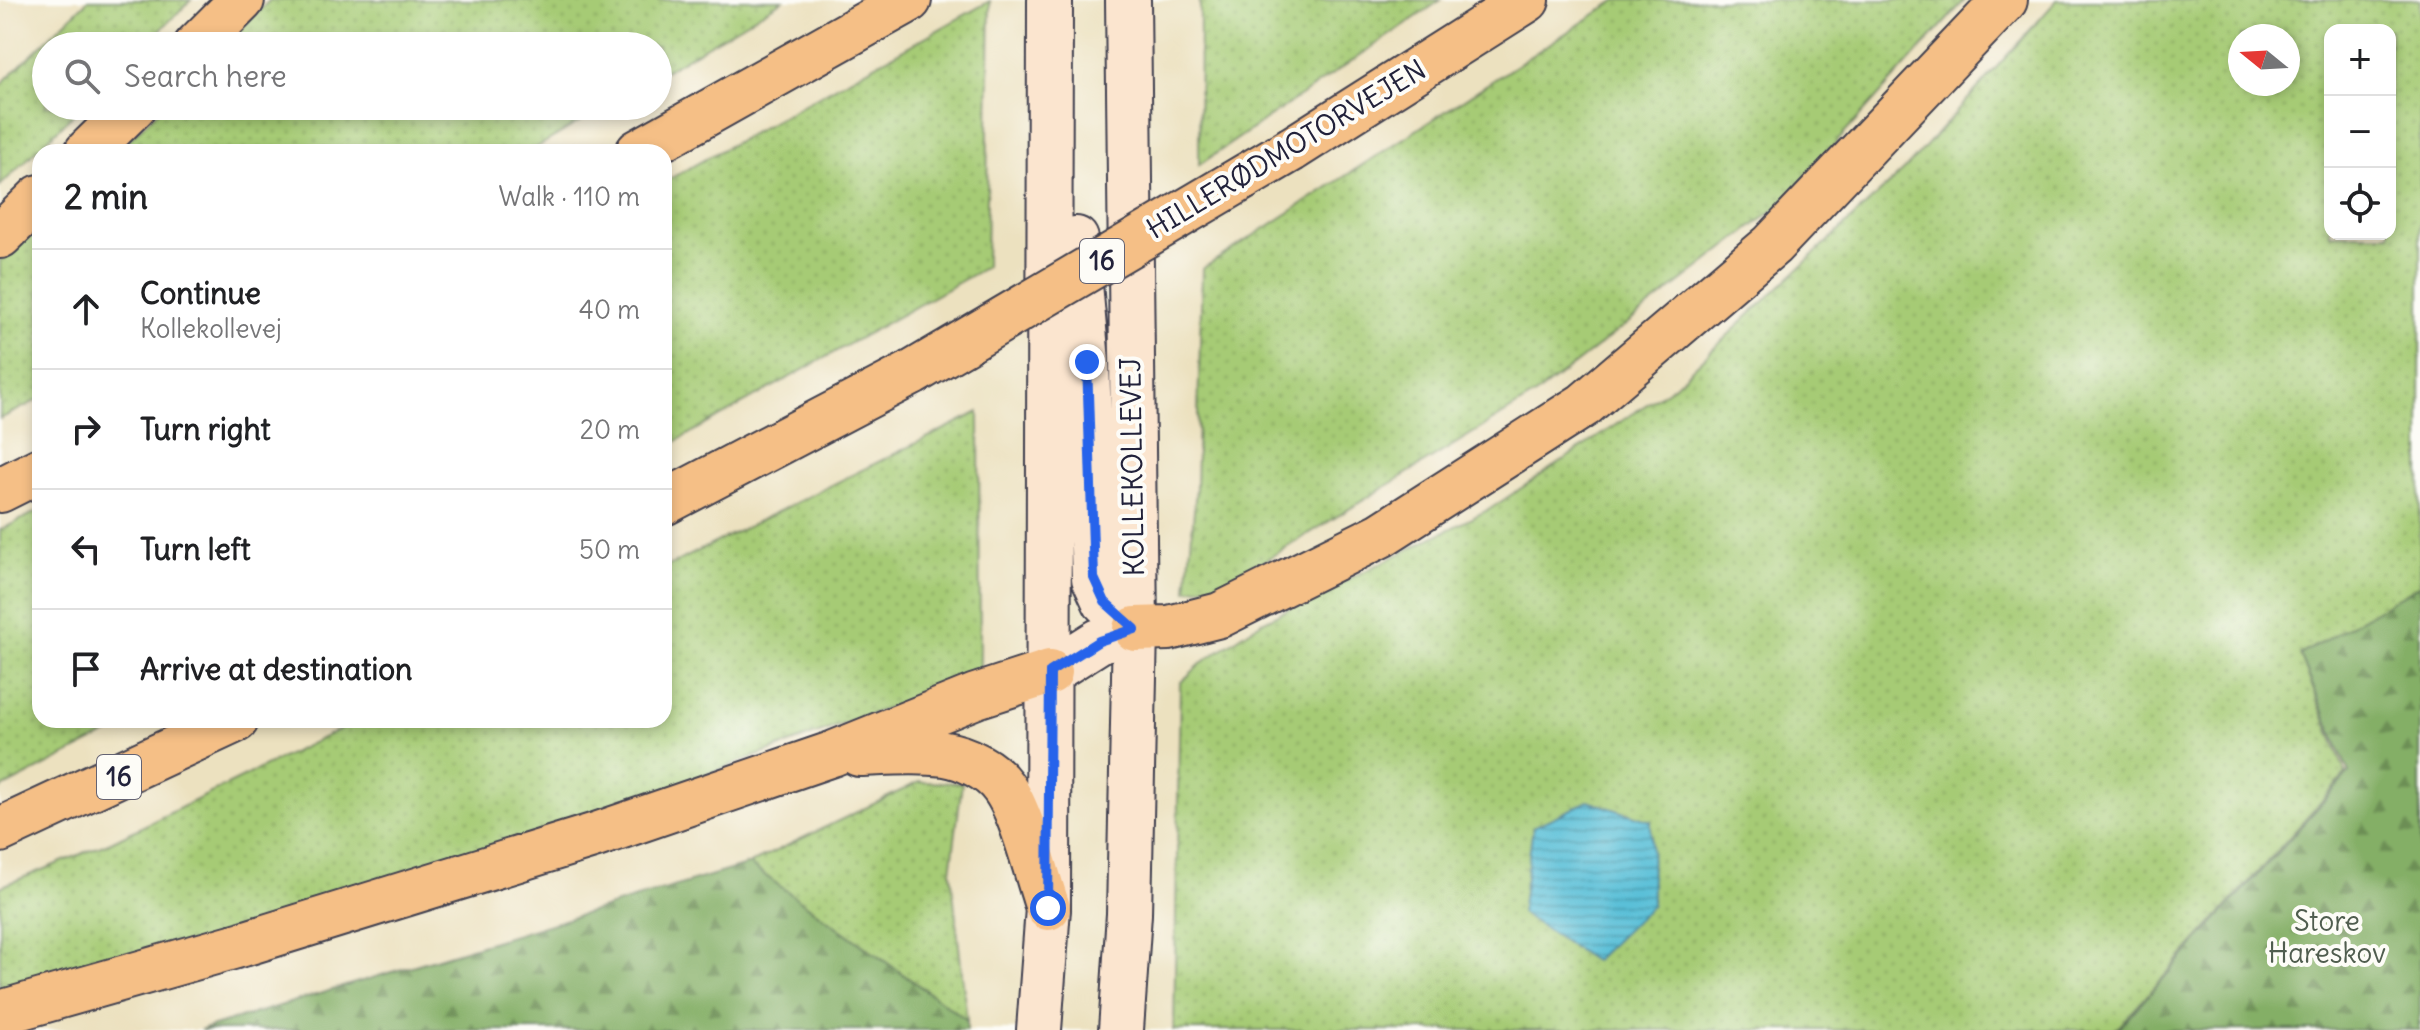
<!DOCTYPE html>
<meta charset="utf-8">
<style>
:root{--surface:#fff;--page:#f2f2f2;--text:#202124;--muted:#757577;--line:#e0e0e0}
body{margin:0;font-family:Delius,sans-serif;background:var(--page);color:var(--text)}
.controls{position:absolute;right:24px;top:24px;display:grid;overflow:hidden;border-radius:16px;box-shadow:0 4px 12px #0003}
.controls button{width:72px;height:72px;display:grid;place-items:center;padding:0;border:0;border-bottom:2px solid var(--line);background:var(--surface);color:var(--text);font:40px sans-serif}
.compass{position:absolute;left:2228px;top:24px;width:72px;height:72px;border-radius:50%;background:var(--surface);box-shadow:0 4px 12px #0003;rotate:288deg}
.stop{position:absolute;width:24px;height:24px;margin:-18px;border:6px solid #2563eb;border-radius:50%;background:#fff}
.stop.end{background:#2563eb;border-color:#fff;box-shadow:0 2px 8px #0008}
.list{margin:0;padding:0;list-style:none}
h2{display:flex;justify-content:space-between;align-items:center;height:104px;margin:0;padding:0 32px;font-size:34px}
h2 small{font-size:26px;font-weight:400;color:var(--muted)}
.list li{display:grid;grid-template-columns:52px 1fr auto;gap:24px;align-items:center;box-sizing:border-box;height:120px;padding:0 32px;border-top:2px solid var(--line)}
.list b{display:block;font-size:30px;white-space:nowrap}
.list p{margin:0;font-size:26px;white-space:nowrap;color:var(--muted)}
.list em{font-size:26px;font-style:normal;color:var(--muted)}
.icon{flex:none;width:44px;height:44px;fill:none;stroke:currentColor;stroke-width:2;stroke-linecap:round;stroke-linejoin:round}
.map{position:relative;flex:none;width:2420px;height:1030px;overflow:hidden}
.search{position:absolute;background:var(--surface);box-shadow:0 4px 12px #0003;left:32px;top:32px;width:640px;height:88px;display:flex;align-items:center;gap:20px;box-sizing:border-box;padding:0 28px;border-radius:44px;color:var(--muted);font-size:30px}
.panel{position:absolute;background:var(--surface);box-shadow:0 4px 12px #0003;left:32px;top:144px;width:640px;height:584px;border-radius:24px}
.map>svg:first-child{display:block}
.grass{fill:url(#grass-dots);stroke:#647658;stroke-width:2;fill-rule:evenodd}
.forest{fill:url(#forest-firs);stroke:#536850;stroke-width:2}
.water{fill:url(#water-rules);stroke:#3e718a;stroke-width:2}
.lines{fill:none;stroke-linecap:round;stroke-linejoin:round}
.secondary-casing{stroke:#403f4f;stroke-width:48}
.highway-casing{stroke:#403f4f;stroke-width:48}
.secondary{stroke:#fbe5cf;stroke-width:44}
.highway{stroke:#f5bf86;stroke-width:44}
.highway-bridge-casing{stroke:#403f4f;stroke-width:48;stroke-linecap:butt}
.highway-bridge{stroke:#f5bf86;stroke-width:44}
.route{stroke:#2563eb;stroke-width:10}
.labels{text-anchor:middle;stroke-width:8;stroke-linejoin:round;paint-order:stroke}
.shield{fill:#fdfcf7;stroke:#646373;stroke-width:2}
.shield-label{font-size:26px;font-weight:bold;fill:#22223b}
.street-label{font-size:28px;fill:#22223b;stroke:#fdfcf7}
.park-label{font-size:28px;fill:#505d4f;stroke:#fdfcf7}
</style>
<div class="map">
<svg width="2420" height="1030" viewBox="0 0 2420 1030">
<defs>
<pattern id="grass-dots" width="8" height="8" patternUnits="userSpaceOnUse" patternTransform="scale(2)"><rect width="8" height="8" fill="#a6cb75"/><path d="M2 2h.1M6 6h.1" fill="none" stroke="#8fae66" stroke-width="1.8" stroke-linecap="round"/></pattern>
<pattern id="forest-firs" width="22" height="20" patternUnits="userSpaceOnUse" patternTransform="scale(2)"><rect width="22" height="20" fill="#84af66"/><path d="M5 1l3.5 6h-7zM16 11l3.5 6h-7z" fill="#6c8e55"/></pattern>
<pattern id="water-rules" width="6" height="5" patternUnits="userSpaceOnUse" patternTransform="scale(2)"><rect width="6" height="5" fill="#5ac0d8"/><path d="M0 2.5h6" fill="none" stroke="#4a9cb0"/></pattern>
</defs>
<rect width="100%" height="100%" fill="#fdfcf7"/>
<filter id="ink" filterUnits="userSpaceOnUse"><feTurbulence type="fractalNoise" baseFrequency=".0125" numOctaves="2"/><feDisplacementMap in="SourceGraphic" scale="16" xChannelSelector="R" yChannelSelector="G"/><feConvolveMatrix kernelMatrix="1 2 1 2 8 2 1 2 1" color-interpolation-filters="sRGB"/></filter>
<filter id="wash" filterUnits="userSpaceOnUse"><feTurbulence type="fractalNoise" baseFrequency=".006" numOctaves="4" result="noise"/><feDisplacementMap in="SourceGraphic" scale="32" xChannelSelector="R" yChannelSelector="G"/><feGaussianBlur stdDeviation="1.8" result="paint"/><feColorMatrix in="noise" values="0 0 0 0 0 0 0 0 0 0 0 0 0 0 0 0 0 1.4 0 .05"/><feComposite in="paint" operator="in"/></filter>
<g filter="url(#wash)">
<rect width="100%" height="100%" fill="#ece1bf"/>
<path class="grass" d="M88 0H191L144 46H46V106H82L0 186V85Z
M270 0H783L658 75V46H224Z
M1200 0H1441L1199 165Z
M1617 0H1965L1779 206 1535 395 1230 582 1187 590 1196 488 1202 269Z
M2057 0H2420V585L2300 655 2346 774 2116 1030H1174L1180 683 1204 661 1262 622 1490 509 1674 386 1909 165ZM2330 30H2390V234H2330ZM2240 36H2288V84H2240Z
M990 1 986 267 664 448V182Z
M163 106H606L529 152H117Z
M40 223V399L0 419V260Z
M979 412 980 674 243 944 0 1003V887L111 842 359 720H664V568Z
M40 510V720H134L0 789V530Z
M919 782 962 783 951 872 967 1020 749 864Z"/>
<path class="forest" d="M2420 585V1030H2117L2349 773 2300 655Z
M749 864 967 1020V1030H200Z"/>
<path class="water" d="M1588 801 1651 821 1652 905 1594 961 1521 913 1533 827Z"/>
</g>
<g filter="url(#ink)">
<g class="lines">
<defs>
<path id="secondary" d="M1076 239 1087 362 1094 578 1105 602 1135 629
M1050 672 1099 641 1135 629
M1039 1030 1048 908 1050 0
M1121 1030 1129 914 1135 629 1128 0"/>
<path id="highway" d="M196 46 242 0
M1292 149 1527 0
M87 152 134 106
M638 152 909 0
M0 236 40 197
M0 490 40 470
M664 503 912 373
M1135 629 1169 628 1220 615 1381 535 1584 405 1772 245 2005 0
M859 754C887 753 917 750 945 754 965 757 991 770 1003 787 1022 812 1037 876 1048 908
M0 830 236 720
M0 1013 243 944 596 835 832 754 976 696 1050 672"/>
</defs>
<use href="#secondary" class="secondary-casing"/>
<use href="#highway" class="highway-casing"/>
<use href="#secondary" class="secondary"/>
<use href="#highway" class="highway"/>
<defs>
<path id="highway-bridge" d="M912 373 1292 149"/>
</defs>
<use href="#highway-bridge" class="highway-bridge-casing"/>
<use href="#highway-bridge" class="highway-bridge"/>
</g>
</g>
<g class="lines" filter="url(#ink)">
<path class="route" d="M1048 908 1050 672 1099 641 1135 629 1105 602 1094 578 1087 362"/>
</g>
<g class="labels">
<g class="shield">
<rect x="1080" y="239" width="44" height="44" rx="6"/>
<rect x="97" y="755" width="44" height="44" rx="6"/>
</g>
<g class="shield-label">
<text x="1102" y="270">16</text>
<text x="119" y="786">16</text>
</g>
<g class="street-label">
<text transform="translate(1286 149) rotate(-31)" y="10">HILLERØDMOTORVEJEN</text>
<text transform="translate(1132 467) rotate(-91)" y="10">KOLLEKOLLEVEJ</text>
</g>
<g class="park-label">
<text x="2327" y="931">Store<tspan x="2327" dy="32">Hareskov</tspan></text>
</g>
</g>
</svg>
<div class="controls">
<button>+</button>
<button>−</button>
<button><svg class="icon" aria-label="locate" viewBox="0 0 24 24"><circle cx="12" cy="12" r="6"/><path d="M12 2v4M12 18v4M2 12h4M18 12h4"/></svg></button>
</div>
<svg class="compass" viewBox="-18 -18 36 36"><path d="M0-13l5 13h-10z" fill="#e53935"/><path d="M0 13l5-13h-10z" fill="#757577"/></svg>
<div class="stop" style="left:1048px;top:908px"></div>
<div class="stop end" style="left:1087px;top:362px"></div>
<div class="search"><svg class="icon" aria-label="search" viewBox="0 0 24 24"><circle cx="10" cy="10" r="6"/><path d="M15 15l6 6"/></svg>Search here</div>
<section class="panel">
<h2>2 min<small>Walk · 110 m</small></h2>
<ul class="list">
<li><svg class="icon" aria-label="ahead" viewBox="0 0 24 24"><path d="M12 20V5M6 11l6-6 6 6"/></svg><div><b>Continue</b><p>Kollekollevej</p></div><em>40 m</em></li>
<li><svg class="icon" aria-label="right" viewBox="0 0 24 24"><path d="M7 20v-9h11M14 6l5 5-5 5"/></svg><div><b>Turn right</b></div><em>20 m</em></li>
<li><svg class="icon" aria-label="left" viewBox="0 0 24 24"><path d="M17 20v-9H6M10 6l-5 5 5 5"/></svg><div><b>Turn left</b></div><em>50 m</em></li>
<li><svg class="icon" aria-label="arrive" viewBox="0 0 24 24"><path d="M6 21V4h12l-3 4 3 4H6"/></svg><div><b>Arrive at destination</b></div></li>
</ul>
</section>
</div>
